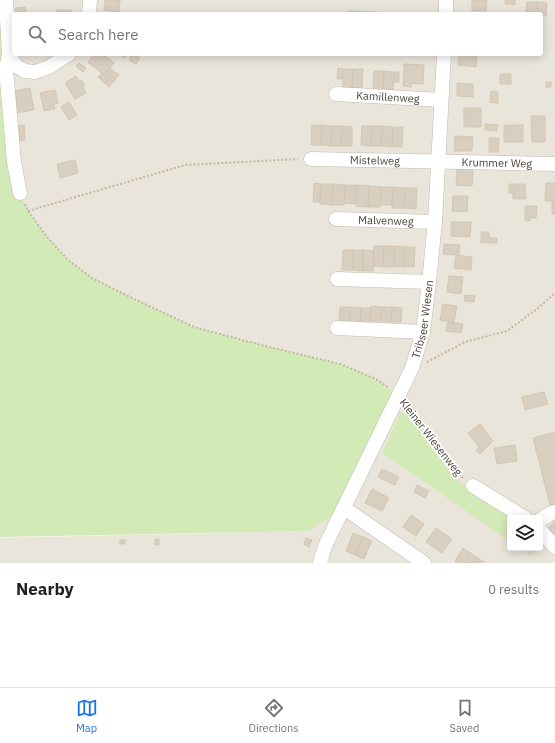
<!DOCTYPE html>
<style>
:root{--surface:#fff;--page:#f2f2f2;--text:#202124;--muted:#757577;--line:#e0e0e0;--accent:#1a73e8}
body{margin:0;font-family:"IBM Plex Sans",sans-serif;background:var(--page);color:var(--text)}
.controls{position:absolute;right:12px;bottom:12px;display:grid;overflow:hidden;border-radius:4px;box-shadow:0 2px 10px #0003}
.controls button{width:36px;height:36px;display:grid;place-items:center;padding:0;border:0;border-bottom:1px solid var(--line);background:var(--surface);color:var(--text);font:20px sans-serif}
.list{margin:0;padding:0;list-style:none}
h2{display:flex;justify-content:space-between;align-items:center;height:52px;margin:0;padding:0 16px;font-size:17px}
h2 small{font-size:13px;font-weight:400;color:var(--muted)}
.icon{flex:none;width:22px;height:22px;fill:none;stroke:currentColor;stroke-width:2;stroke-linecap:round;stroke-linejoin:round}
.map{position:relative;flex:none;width:555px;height:563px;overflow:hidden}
.search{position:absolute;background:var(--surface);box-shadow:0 2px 10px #0003;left:12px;right:12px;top:12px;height:44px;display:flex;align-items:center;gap:10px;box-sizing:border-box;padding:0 14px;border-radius:4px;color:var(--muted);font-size:15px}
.sheet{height:124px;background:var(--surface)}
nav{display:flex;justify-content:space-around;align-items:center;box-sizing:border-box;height:56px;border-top:1px solid var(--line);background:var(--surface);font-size:11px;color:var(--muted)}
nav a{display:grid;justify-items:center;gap:2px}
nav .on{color:var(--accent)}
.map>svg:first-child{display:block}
.residential{fill:#eae5da;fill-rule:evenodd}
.green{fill:#d2eab5}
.building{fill:#d8cfc1;stroke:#d3c7b4}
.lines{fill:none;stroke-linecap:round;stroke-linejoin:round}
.minor-casing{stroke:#c2bbae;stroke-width:15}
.path{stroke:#c4b79f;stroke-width:2;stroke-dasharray:2 2;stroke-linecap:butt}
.minor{stroke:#fff;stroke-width:14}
.labels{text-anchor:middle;stroke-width:3.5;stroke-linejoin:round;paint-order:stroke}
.street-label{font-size:11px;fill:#4b4439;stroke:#fff}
</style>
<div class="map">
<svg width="555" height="563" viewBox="0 0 555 563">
<rect width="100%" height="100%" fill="#f6f3ec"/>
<path class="residential" d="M0 0H555V563H0V538L308 531 340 364 261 345 194 327 130 297 92 278 68 260 47 237 28 211 20 193ZM14 14H541V54H14ZM510 518H540V548H510Z"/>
<path class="green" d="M0 0 20 193 28 211 47 237 68 260 92 278 130 297 194 327 261 345 340 364 378 380 393 392 343 509 308 531 0 537Z
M405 411 454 478 511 518 510 541 382 453 401 412Z
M520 548H537L531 556Z"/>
<path class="building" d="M105 0H120L119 12 104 10Z
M472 0H487L486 11H472Z
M505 0H515V5L505 4Z
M527 2H537L536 14H526Z
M537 2 547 3 546 16H542L541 31V14H536Z
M25 7 26 12 16 13 15 8Z
M56 10H71V14H56Z
M348 11H358V14H348Z
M358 11 368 12V14H358Z
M368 12H378V14H368Z
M94 54H103L114 63 104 75 88 62Z
M119 54H127L125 58Z
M132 54 140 58 136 64 129 60Z
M459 54H477L476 67 458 65Z
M79 63 86 68 83 72 76 66Z
M404 64 424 65 423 84 411 83V87L403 86Z
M110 68 119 75 109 87 98 77 102 73 104 75Z
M338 68 343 69V79H337Z
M343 69H353L352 88 343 87Z
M353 69H363L362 88H352Z
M374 71H384L383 90 373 89Z
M384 71 394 72 393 90H383Z
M394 72H399V82H393Z
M500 74H511V84H500Z
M76 76 79 81 81 80 85 86 83 87 86 93 75 99 65 83Z
M546 82H551V87H546Z
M457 83 473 84V97L457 96Z
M30 88 34 110 15 113 13 101H17L15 91Z
M55 90 58 103 54 104 55 109 44 111 40 93Z
M491 91 498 92V103L490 102Z
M69 102 77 115 69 120 61 107Z
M464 108H481V127H464Z
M531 116H545V142H532Z
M485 124 498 125 497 131 485 130Z
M24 125 25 140 14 141 13 126Z
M312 125H322L321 145H311Z
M322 125 332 126 331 146 321 145Z
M504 125H523V142H504Z
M332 126H342L341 146H331Z
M342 126 352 127V146H341Z
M362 126H372L371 146 361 145Z
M372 126H382L381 146H371Z
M382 126 393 127 392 147 381 146Z
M393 127H403L402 147H392Z
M455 136 473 137 472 151H454Z
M489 138H499L498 152H489Z
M75 160 78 173 60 178 57 164Z
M457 169 473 170 472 186 456 185Z
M314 183 321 184 320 202H313Z
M546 183H555V201H545Z
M321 184H333L332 205 320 204Z
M333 184 345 185 344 205H332Z
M509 184H525L526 199H513V193H509Z
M345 185H356V204L344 203Z
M356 185 369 186 368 207 356 206Z
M369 186 381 187 380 207H368Z
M381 187H393L392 205H380Z
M393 187 405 188 404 208H392Z
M405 188H417L416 209 404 208Z
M453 196H468L467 212 452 211Z
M552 201H555V214H552Z
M525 206H537L536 218H530V221H525Z
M451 222H471L470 237 451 236Z
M481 232H489V238H497V243H481Z
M444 244 460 245 459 255 443 254Z
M374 246H384L383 267 373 266Z
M384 246H394V267H383Z
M394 246 404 247V267H394Z
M404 247H415L414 267H404Z
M343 250H353V270H342Z
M353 250H363V271L353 270Z
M363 250 374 251 373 271H363Z
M456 255 472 257 471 270 454 268Z
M449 276 463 277 461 294 447 292Z
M465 295 475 296 474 302 464 301Z
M443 304 457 306 454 323 440 320Z
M371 306 381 307V321H370Z
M340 307H350V322L339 321Z
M350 307 361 308 360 322H350Z
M381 307H392L391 322 381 321Z
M392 307 402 308 401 322H391Z
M361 308H371L370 323 360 322Z
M448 322 463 324 461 333 446 331Z
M544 392 548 404 525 410 522 397Z
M480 424 493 441 480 454 476 450 479 447 468 433Z
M555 432V504L550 505 533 438Z
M515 445 517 461 497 464 494 448Z
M382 469 399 477 395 485 378 477Z
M417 485 429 491 425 498 414 492Z
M372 489 389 498 382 511 365 503Z
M411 515 424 524 416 536 403 527Z
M555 520V534L548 529Z
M436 528 452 539 442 553 426 542Z
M353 533 363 537 355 555 346 551Z
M363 537 372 541 364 559 355 555Z
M306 538 312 540 309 547 304 544Z
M155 539H159V545H155Z
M120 540H125V544H120Z
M463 548 476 557 472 563H458L455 561Z
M476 557 484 562 483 563H472Z"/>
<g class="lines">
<defs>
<g id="minor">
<path d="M6 0 9 54 15 65 25 71 35 72 49 67 69 54"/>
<path d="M89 14 90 0"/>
<path d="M446 14V0"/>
<path d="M9 54 6 69 14 162 20 193"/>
<path id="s1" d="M336 94 441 100"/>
<path id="s2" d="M311 159 555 164"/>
<path id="s3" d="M336 219 435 222"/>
<path d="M337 279 429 282"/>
<path d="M337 328 423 332"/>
<path d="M473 486 525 518"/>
<path d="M343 509 350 512 424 563"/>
<path d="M540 520 551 513 555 512"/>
<path d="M540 530 555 547"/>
<path id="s4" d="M320 563 325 546 412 368 423 332 429 282 435 222 444 54"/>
</g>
</defs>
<use href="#minor" class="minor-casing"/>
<path class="path" d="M25 204 28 211 47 237 68 260 92 278 130 297 194 327 261 345 340 364 378 380 389 388
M28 211 185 165 298 159
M427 362 465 342 507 331 537 309 555 293
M407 403C427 428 440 457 463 478"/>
<use href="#minor" class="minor"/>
</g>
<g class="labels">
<g class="street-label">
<text dy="4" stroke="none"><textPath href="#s1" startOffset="52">Kamillenweg</textPath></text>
<text dy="4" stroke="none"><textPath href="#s2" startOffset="64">Mistelweg</textPath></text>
<text dy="4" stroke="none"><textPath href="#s2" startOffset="186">Krummer Weg</textPath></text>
<text dy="4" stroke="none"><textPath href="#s3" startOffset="50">Malvenweg</textPath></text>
<text dy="4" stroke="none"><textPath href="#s4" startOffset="266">Tribseer Wiesen</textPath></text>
<text transform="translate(431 437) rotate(52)" y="4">Kleiner Wiesenweg</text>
</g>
</g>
</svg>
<div class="controls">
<button><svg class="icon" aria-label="layers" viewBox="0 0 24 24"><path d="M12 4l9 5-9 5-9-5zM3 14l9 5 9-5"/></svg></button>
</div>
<div class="search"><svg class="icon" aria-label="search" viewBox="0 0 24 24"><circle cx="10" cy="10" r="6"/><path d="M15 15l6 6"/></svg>Search here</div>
</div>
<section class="sheet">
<h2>Nearby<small>0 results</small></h2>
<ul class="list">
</ul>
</section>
<nav>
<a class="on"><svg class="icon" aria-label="map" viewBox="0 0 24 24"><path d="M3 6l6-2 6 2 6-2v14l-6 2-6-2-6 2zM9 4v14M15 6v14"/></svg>Map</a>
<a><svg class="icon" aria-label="directions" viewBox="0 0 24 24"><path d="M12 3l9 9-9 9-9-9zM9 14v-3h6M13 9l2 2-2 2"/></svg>Directions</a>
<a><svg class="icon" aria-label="saved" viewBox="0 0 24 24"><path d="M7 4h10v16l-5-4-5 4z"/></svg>Saved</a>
</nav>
